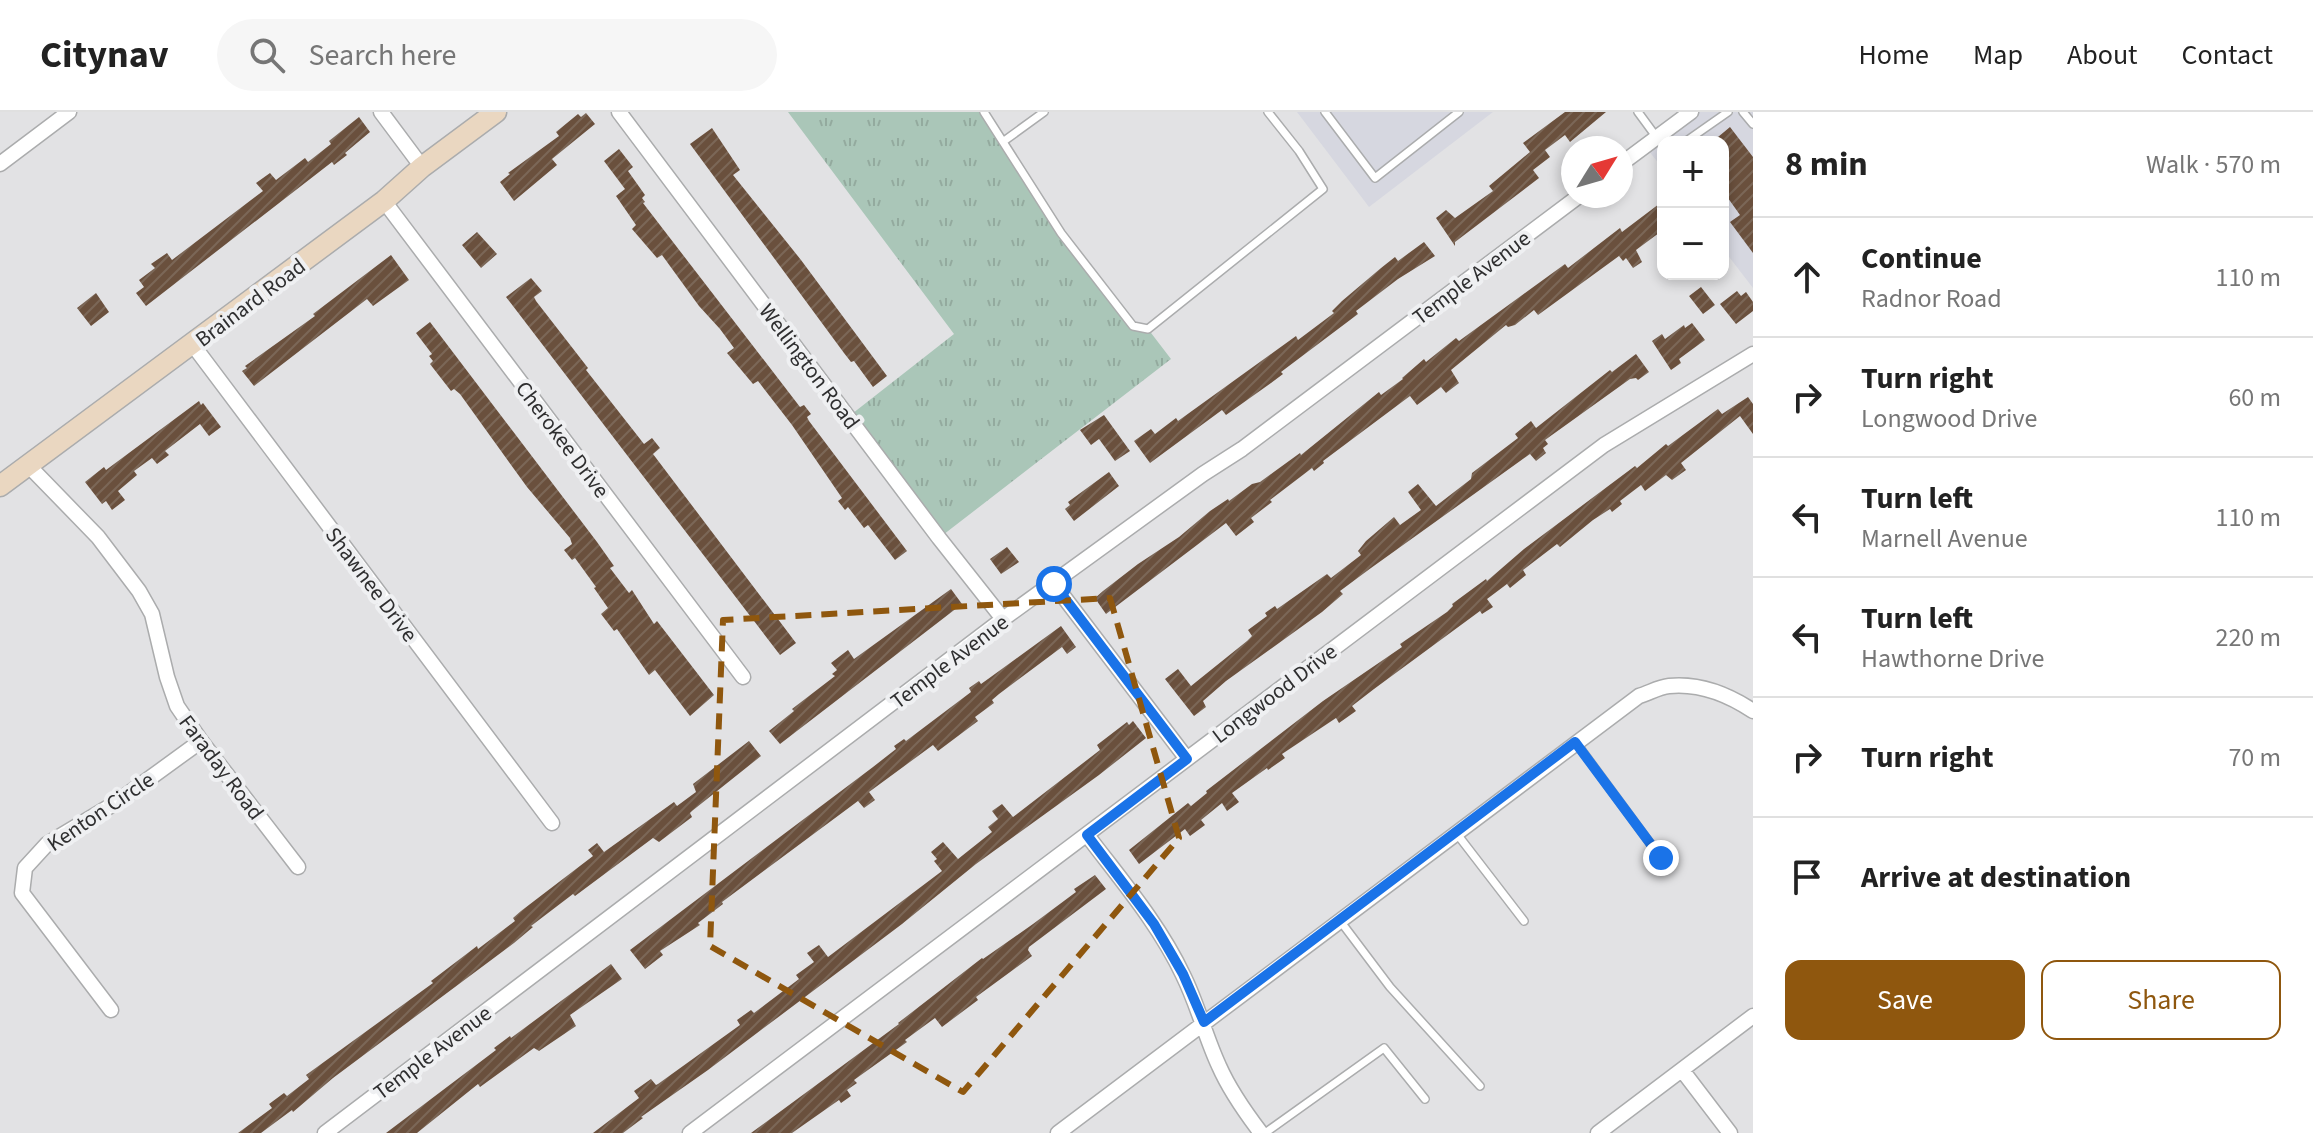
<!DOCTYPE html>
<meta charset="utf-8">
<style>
:root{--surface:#fff;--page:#f6f6f6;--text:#222;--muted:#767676;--line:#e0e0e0;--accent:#8f570e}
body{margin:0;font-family:"Source Sans 3",sans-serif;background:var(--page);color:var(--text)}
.controls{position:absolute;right:24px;top:24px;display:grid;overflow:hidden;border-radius:16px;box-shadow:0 4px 12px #0003}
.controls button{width:72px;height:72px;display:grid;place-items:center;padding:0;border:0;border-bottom:2px solid var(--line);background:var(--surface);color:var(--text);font:40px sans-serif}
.compass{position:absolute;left:1561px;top:24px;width:72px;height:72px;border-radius:50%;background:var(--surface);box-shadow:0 4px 12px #0003;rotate:53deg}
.stop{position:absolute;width:24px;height:24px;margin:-18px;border:6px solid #1a73e8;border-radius:50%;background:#fff}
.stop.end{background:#1a73e8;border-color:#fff;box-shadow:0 2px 8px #0008}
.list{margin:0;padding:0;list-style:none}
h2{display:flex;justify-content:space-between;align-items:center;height:104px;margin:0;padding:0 32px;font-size:34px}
h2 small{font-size:26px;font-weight:400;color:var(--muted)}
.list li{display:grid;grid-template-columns:52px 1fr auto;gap:24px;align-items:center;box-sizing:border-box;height:120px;padding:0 32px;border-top:2px solid var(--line)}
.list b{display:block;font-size:30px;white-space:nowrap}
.list p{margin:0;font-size:26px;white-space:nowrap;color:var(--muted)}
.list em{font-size:26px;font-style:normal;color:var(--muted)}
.actions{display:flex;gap:16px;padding:24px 32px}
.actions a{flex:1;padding:18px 0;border:2px solid var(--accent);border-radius:16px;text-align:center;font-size:28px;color:var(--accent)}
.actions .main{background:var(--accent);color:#fff}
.icon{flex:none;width:44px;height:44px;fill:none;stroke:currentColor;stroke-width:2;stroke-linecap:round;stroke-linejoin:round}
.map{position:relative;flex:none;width:1753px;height:1021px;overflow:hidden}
header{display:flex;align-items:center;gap:48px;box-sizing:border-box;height:112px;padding:0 40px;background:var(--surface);border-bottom:2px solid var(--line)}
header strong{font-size:38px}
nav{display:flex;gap:44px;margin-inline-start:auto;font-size:28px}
.search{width:560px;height:72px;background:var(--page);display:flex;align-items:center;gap:20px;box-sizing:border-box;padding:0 28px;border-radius:44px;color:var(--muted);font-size:30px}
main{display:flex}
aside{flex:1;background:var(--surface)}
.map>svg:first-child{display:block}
.built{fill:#d6d7e0}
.grass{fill:url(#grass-tufts)}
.building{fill:url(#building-hatch)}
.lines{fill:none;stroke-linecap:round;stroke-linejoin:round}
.lane-casing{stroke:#abacad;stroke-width:10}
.street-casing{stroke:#abacad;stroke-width:17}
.secondary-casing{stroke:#abacad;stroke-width:23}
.lane{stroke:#fff;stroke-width:7}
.street{stroke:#fff;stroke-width:14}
.secondary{stroke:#ead7c1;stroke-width:20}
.route{stroke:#1a73e8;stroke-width:10}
.marked{fill:none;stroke:#8f570e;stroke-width:6;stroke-dasharray:16 10;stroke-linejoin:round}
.labels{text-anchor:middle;stroke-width:8;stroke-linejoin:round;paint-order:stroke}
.street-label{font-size:22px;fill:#2f2f30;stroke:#eff0f2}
</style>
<header>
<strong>Citynav</strong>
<div class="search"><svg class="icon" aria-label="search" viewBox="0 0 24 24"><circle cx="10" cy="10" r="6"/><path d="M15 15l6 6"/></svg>Search here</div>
<nav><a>Home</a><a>Map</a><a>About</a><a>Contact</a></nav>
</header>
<main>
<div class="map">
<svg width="1753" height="1021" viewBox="0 0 1753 1021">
<defs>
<pattern id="grass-tufts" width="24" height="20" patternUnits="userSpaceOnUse" patternTransform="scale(2)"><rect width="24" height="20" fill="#aac6b8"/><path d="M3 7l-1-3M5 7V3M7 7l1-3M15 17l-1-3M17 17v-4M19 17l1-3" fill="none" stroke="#93aa9e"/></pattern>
<pattern id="building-hatch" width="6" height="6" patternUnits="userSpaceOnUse" patternTransform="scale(2)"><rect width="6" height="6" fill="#6a503d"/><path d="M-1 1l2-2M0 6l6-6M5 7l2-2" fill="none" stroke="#7b6757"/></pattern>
</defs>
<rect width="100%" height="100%" fill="#e2e2e4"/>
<path class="built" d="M1297 0H1493L1369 95Z
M1691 0H1753V176L1723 137V30H1663V57L1645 34Z"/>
<path class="grass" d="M788 0H984L1027 69 1133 214 1148 217 1171 247 939 426 848 305 954 222Z"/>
<path class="building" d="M1565 0H1606L1570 30 1565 23 1545 38 1550 45 1533 58 1539 66 1455 130V134L1436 106 1446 98 1455 106 1493 79 1489 74 1530 40 1523 31Z
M586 1 595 12 552 47 557 53 514 89 500 70 510 62 508 61 559 24 556 20 578 2 581 5Z
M359 5 370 20 345 41 347 43 334 53 332 50 146 194 136 181 144 175 139 168 155 156 151 152 167 141 172 148 263 79 256 71 270 61 276 68 305 46 308 50 331 32 329 29Z
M1730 15 1753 45V141L1730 110 1740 103 1723 79V30H1712Z
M712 16 740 58 733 63 801 148 887 264 873 275 854 249 851 250 844 241 690 32Z
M619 37 633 55 628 59 645 83 642 86 645 90 643 91 800 295 804 293 811 302 807 305 809 309 907 439 895 448 868 413 864 416 848 395 845 398 838 389 842 386 792 313 758 269 753 272 727 241 734 236 720 217 699 194 662 143 657 146 632 117 636 113 616 84 625 77 604 49Z
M1663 89V118L1636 138 1642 150 1633 156 1626 146 1623 149 1619 144 1538 203 1534 198 1515 213 1508 215 1506 213 1451 258 1459 271 1446 281 1441 275 1417 293 1410 284 1323 349 1324 351 1314 359 1312 356 1270 388 1272 390 1251 406 1254 410 1236 424 1226 411 1106 502 1099 492 1095 486 1103 479 1138 452 1179 425 1210 399 1228 387 1229 389 1252 372 1260 370 1300 341 1301 343 1379 280 1381 283 1403 267 1402 266 1424 247 1426 250 1456 226 1459 229 1565 152 1568 156 1620 116 1622 120Z
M477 120 497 142 481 156 462 133Z
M1424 130 1435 144 1398 167 1356 199 1358 202 1281 260 1283 262 1271 271 1226 303 1222 298 1150 351 1134 329 1151 317 1155 322 1176 306 1178 309 1296 224 1298 228 1334 201 1332 199 1342 189 1381 156 1395 145 1398 149Z
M391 143 409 168 373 194 367 187 254 274 242 259 247 256 245 254 315 204 313 202Z
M531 166 542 179 534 185 536 189 588 256 586 258 644 332 652 326 660 336 653 342 796 531 780 543 506 185Z
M1701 175 1715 193 1703 202 1689 184Z
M1737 179 1741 184 1746 180 1753 190V199L1736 212 1720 192Z
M96 181 109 200 91 214 77 196Z
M430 210 597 430 614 454 610 456 629 481 632 478 654 512 657 509 714 583 690 604 655 558 649 563 617 517 614 519 601 502 608 496 594 476 596 475 575 446 572 448 564 438 572 432 570 426 527 375 460 282 454 277 451 279 430 252 433 249 429 244 432 242 416 221Z
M1692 211 1705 228 1679 247 1681 251 1671 258 1652 229 1662 222 1665 227 1684 213 1685 216Z
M1636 242 1649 260 1638 268 1636 266 1630 267 1545 328 1548 332 1543 336 1546 341 1536 349 1530 342 1371 456 1340 479 1343 482 1322 500 1226 569 1203 589 1206 595 1194 604 1165 567 1178 557 1191 574 1247 529 1252 524 1248 518 1267 504 1265 501 1275 494 1277 497 1327 462 1331 466 1361 443 1358 439 1366 429 1394 405 1400 413 1421 398 1408 380 1418 372 1436 394 1471 367 1472 361 1518 326 1515 322 1531 309 1536 316 1610 258 1612 260Z
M1748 285 1753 292V322L1740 304 1681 351 1686 358 1672 368 1666 363 1645 379 1641 373 1620 389 1622 392 1612 400 1610 397 1593 408 1560 435 1557 432 1523 458 1526 463 1510 476 1507 472 1487 487 1493 495 1482 502 1480 499 1374 577 1352 594 1356 599 1339 611 1336 606 1282 642 1285 646 1268 658 1267 656 1232 681 1239 690 1227 699 1222 691 1201 708 1205 713 1190 724 1185 717 1139 752 1129 738 1188 691 1191 694 1207 681 1206 679 1323 589 1402 535 1400 532 1447 500 1453 494 1452 492 1486 467 1487 469 1524 437 1635 354 1637 356 1666 332 1668 334 1718 297 1722 302Z
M199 289 201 293 203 291 221 315 209 324 200 312 165 339 169 343 157 352 152 346 134 359 137 363 118 379 125 388 112 398 106 389 102 392 85 370 104 355 106 358Z
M1104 303 1130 339 1115 349 1099 327 1091 333 1080 318Z
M1109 360 1119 374 1074 409 1065 397 1070 393 1068 390Z
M1007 435 1019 450 1001 462 990 447Z
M951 477 962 492 780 632 769 619 794 599 792 597 835 564 832 562 837 558 831 551 848 538 854 547Z
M1061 514 1076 535 1067 542 1062 535 999 582 992 588 994 591 975 605 978 609 938 639 933 633 869 680 875 688 864 696 858 689 722 790 723 792 698 811 700 813 660 839 663 843 645 857 630 838 873 655 896 637 894 634 904 627 906 629 971 580 969 576 979 569 981 572 988 567Z
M1133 609 1146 626 1099 663 976 752 902 812 708 958 641 1005 643 1006 623 1021H593L639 986 634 979 651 967 656 973 658 972 740 913 737 908 751 898 754 901 799 867 796 863 814 850 807 841 819 833 828 845 942 759 934 749 937 747 931 740 943 730 958 747 992 720 988 715 998 707 992 699 1002 692 1013 705 1100 638 1097 633 1127 610 1129 613Z
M749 629 761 644 692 699 690 701 692 705 659 730 653 726 575 784 573 782 531 814 533 815 514 831 333 966 293 1000 292 998 261 1021H238L272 996 269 992 284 981 287 984 309 967 306 963 433 871 431 869 477 834 478 837 515 809 513 806 521 799 593 744 588 738 597 731 604 740 674 690 677 694 696 680 693 672Z
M1095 763 1106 777 1029 835 1028 838 1032 844 976 885 978 888 942 915 935 906 905 928 907 930 854 968 857 971 847 978 851 984 841 991 839 988 792 1021H751L899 912 898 911 982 846 983 847 1033 812 1076 780 1074 777Z
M611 852 622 867 570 903 576 914 539 939 534 936 480 975 478 972 417 1021H386L496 938 494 936 510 924 511 926Z"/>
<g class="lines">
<defs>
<path id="lane" d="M984 0 1061 121 1133 214 1148 217 1323 77 1299 39 1268 0
M1325 0 1375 66 1459 0
M1638 0 1663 34
M1743 0 1753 12
M1004 29 1044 0
M1685 30 1728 0
M1577 632 1661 746
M1457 722 1524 809
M1341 810 1390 875 1480 974
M1265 1021 1384 936 1425 987"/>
<path id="street" d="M381 0 422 55
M619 0 939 426 1003 507
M0 52 69 0
M1621 52 1691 0
M384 89 743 565
M193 233 552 711
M28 353 98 425 139 479 152 502 167 565 177 594 201 629 298 755
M1054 472 1187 647
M1087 723C1121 768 1159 812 1183 863 1198 893 1205 924 1219 954 1230 979 1245 1000 1261 1021
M111 898 22 781 25 756 47 732 117 690 201 629
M1682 958 1730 1021
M325 1021 1003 507 1203 362 1242 337 1579 84
M690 1021 1604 333 1753 242
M1058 1021 1639 584C1649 581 1659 575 1669 574 1699 571 1729 583 1753 599
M1598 1021 1753 904"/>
<path id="secondary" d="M0 374 384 89 422 55 496 0"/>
</defs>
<use href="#lane" class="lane-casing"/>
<use href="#street" class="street-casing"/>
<use href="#secondary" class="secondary-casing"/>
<use href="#lane" class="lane"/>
<use href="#street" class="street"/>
<use href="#secondary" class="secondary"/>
</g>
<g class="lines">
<path class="route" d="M1054 472 1187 647 1087 723 1154 812 1183 862 1204 910 1575 630 1661 746"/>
</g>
<path class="marked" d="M1110 486 1179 726 963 980 710 834 723 508Z"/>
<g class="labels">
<g class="street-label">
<text transform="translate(1471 165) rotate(-37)" y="8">Temple Avenue</text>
<text transform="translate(250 190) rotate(-37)" y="8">Brainard Road</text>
<text transform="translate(810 254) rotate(53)" y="8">Wellington Road</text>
<text transform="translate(563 327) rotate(53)" y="8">Cherokee Drive</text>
<text transform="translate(372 472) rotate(53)" y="8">Shawnee Drive</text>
<text transform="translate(949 549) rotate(-37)" y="8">Temple Avenue</text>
<text transform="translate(1274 581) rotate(-37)" y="8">Longwood Drive</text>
<text transform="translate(222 655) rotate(53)" y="8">Faraday Road</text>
<text transform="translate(100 699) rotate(-34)" y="8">Kenton Circle</text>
<text transform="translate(432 940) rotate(-37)" y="8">Temple Avenue</text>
</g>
</g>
</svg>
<div class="controls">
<button>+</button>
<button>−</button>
</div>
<svg class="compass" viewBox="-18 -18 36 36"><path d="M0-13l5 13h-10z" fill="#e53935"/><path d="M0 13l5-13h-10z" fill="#767676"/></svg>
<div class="stop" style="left:1054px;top:472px"></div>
<div class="stop end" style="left:1661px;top:746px"></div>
</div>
<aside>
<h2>8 min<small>Walk · 570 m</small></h2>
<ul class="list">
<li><svg class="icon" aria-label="ahead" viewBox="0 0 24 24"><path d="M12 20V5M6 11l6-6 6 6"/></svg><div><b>Continue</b><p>Radnor Road</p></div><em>110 m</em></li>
<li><svg class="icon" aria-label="right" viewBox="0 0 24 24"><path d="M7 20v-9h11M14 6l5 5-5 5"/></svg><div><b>Turn right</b><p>Longwood Drive</p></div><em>60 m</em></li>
<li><svg class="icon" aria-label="left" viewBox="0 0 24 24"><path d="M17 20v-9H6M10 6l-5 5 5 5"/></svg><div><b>Turn left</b><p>Marnell Avenue</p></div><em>110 m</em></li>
<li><svg class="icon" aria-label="left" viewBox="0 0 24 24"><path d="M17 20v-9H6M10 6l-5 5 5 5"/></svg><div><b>Turn left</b><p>Hawthorne Drive</p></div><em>220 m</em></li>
<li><svg class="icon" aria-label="right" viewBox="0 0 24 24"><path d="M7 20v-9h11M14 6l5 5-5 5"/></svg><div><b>Turn right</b></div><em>70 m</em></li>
<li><svg class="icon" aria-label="arrive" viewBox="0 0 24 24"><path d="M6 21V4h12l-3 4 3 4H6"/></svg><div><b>Arrive at destination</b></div></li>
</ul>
<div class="actions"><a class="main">Save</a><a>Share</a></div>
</aside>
</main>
